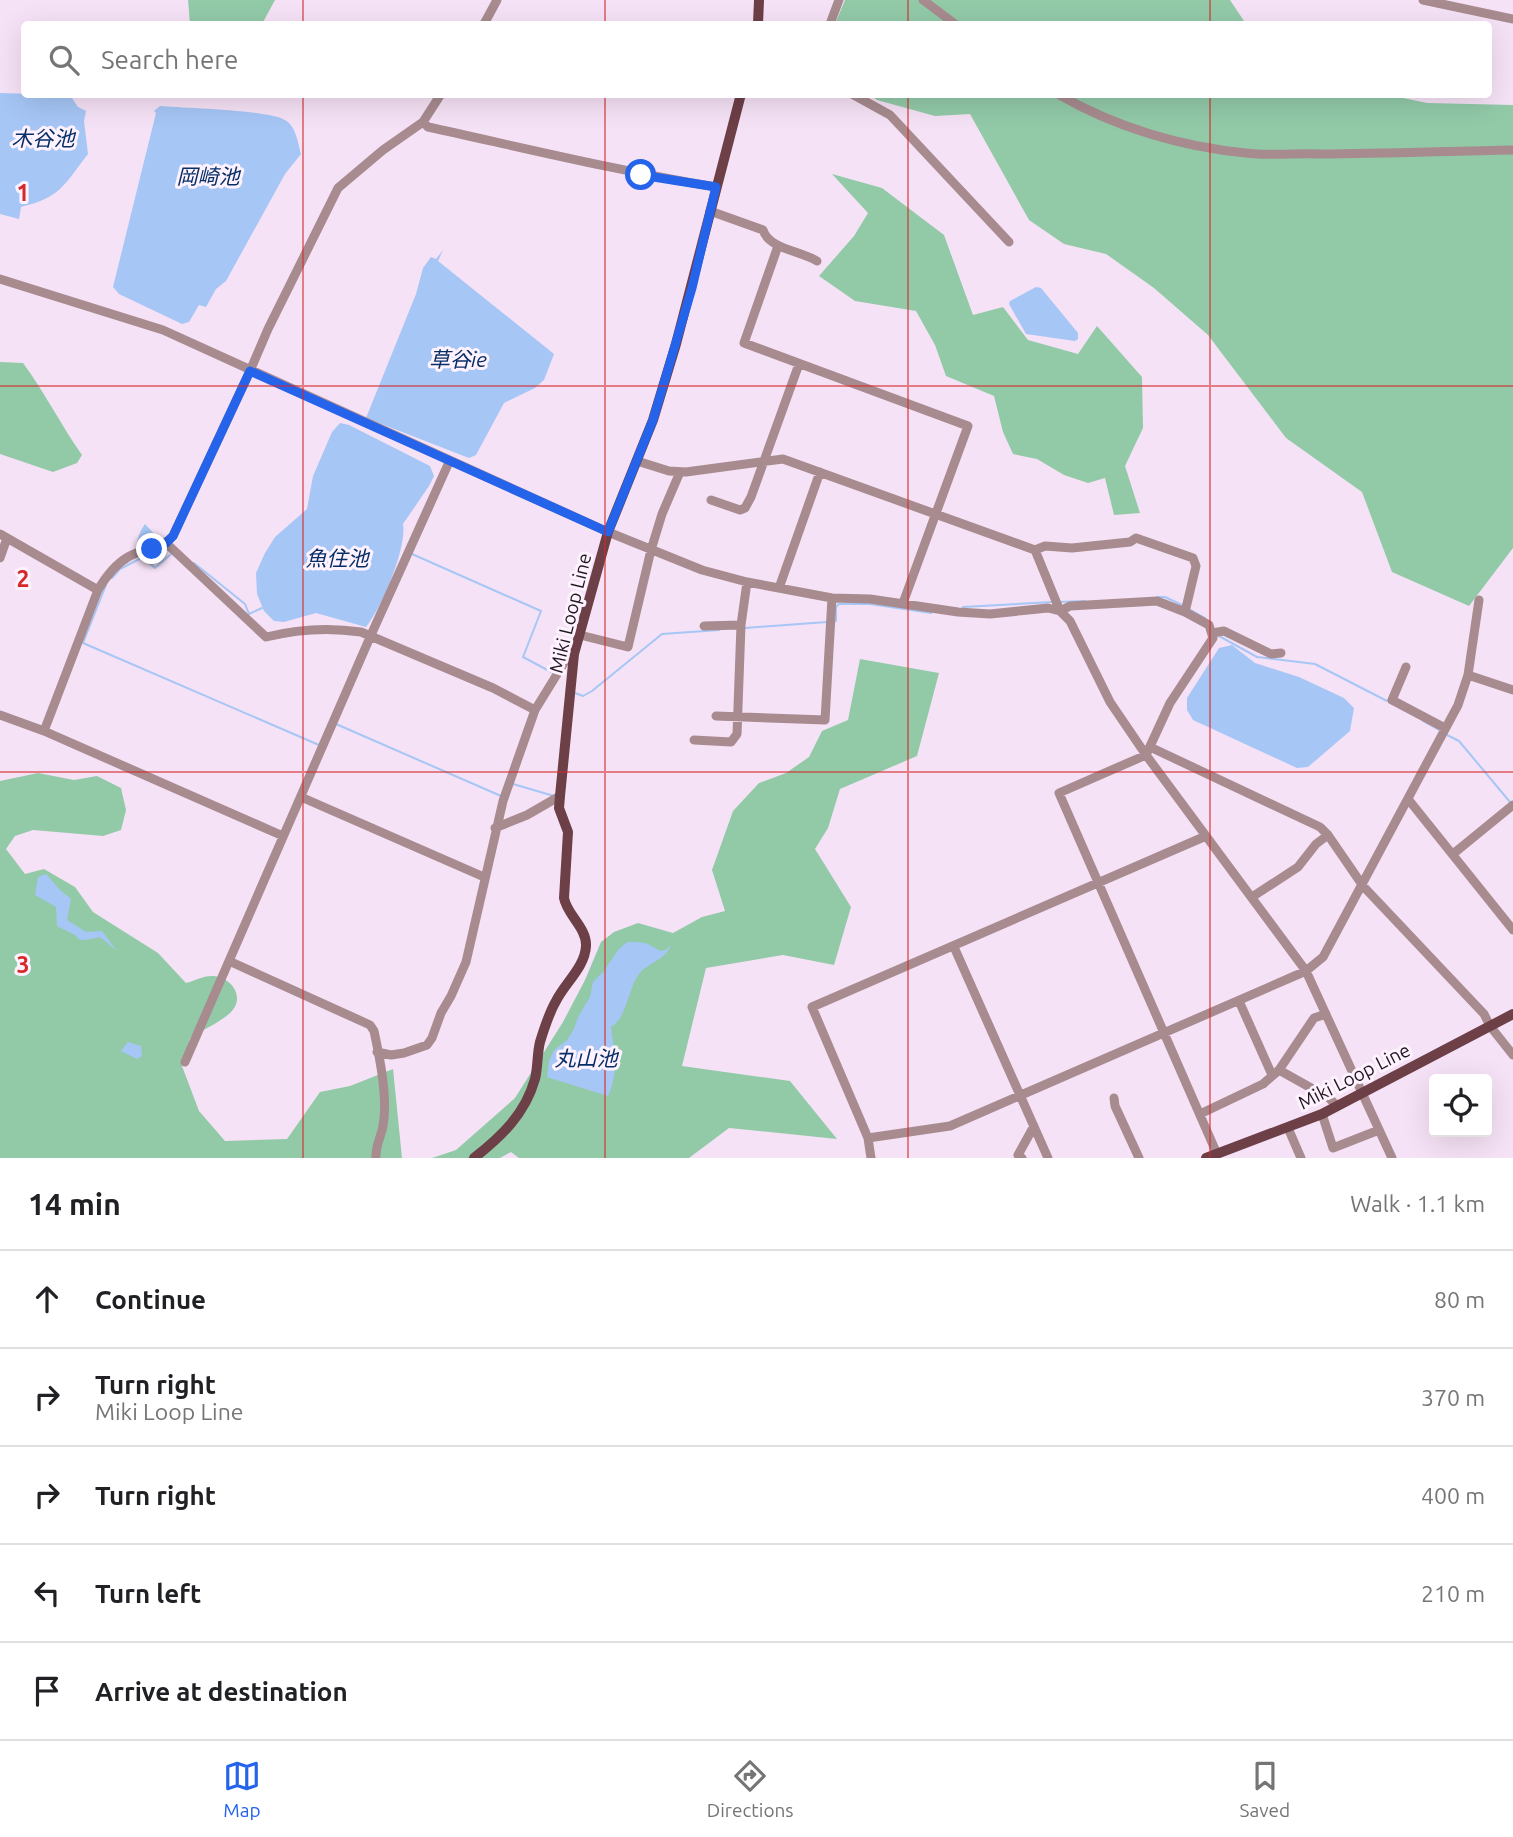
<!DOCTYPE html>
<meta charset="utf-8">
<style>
:root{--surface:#fff;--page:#f6f6f6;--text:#202124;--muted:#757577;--line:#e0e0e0;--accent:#2563eb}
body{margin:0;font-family:Ubuntu,"Noto Sans JP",sans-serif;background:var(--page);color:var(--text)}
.controls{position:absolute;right:21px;bottom:21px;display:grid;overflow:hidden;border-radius:7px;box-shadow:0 7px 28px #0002}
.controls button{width:63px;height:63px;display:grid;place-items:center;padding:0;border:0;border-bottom:2px solid var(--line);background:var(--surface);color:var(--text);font:35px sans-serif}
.stop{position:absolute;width:21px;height:21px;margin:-16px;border:5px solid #2563eb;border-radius:50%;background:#fff}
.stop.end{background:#2563eb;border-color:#fff;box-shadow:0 2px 7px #0008}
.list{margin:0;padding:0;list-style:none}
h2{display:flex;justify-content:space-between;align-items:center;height:91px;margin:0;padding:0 28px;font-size:30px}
h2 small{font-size:23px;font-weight:400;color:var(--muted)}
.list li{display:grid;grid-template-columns:46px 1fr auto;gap:21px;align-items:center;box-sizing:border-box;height:98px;padding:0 28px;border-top:2px solid var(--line)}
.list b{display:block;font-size:26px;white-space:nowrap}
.list p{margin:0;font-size:23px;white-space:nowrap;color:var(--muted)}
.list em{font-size:23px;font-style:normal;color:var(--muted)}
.icon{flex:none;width:38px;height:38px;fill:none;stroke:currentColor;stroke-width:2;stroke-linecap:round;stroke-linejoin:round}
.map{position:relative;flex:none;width:1513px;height:1158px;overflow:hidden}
.search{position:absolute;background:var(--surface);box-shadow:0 7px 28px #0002;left:21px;right:21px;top:21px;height:77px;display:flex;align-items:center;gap:18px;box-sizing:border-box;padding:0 24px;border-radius:7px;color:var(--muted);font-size:26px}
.sheet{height:581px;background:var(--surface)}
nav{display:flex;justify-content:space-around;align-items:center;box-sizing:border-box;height:98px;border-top:2px solid var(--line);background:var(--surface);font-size:19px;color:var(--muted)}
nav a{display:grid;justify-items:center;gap:4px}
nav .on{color:var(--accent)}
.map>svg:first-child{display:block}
.forest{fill:#92caa8}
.water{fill:#a6c6f6}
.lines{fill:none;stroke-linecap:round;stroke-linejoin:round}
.stream{stroke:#a6c6f6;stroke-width:2}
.minor{stroke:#a78b8f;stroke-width:9}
.major{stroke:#6d3f46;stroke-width:10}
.route{stroke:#2563eb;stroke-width:9}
.grid{fill:none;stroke:#d62828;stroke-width:2;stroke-opacity:0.55}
.labels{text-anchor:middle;stroke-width:6;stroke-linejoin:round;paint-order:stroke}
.street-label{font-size:19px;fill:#1f181f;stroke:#fef2fe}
.water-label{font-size:21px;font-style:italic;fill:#052f66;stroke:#fef2fe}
.grid-label{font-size:23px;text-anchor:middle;font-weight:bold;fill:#d62828;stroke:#fef2fe;stroke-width:6;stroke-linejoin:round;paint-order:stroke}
</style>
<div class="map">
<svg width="1513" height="1158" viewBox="0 0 1513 1158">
<rect width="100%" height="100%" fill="#f6e2f6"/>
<path class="forest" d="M188 0H275L262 24H190Z
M845 0H1230L1246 24H835Z
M1384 94 1427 103 1513 105V548L1469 606 1392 572 1362 492 1286 438 1208 335 1154 288 1106 254 1064 244 1029 220 970 114 935 116 877 100 870 95Z
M832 174 882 188 944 235 973 315 1003 307 1028 340 1078 354 1097 326 1142 377 1143 428 1125 466 1140 513 1114 515 1105 478 1088 483 1064 475 1037 459 1013 454 1003 432 994 396 946 376 935 345 916 311 855 301 819 276 854 236 868 213Z
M0 362 23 363C45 393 61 425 82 455L77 463 53 472 0 454Z
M860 659 939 673 917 756 840 789 828 828 815 849 851 907 834 965 783 955 706 968 682 1066 790 1081 837 1139 729 1128 689 1158H519L511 1152 500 1158H432L456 1150 515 1098 563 1022 585 980 601 942 614 932 638 923 673 933 702 917 725 911 712 870 733 811 759 783 786 773 809 757 822 731 848 720Z
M38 773 74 780 97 776 121 788 126 810 121 830 103 836 33 830 15 836 6 849 25 874 44 869 75 887 93 912 158 953 186 983C194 981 205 975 213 976 231 977 245 996 232 1011 224 1020 201 1031 190 1038L182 1066 199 1111 225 1141 287 1139 320 1092 350 1086 393 1069 402 1158H0V781Z"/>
<path class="water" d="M0 93 70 95 78 107 86 111 84 121 88 154C63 186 61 197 21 207L19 219 0 214Z
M160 106C183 108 270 110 285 120 296 126 298 143 301 154L285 174 226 281 216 289 206 307 199 305 189 322 182 324 119 294 113 287 156 113 154 111Z
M443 250 438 261 554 354 544 380 535 388 504 403 476 455 469 458 366 418 416 294 423 268 431 257 436 259Z
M1036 287 1041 288 1078 333V339L1075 341 1026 334 1009 304 1010 301Z
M340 423 349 425 430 466 434 476 429 486 403 524C407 548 382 607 366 627L316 613 284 622 274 621 264 611 257 594 256 573 265 553 275 537 307 509 313 476 332 432Z
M145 524 162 542 137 548C135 543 141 529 145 524Z
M1232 645 1255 663 1299 677 1344 698 1354 708 1350 731 1308 767 1297 768 1193 720 1187 710V698L1219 648Z
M46 874 60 890 71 899 67 920 86 932 102 931 116 950C93 931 106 939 80 940L75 935 57 926 56 907 35 895 38 877Z
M627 942C633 942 640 942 645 943 657 947 660 957 671 945 665 961 648 962 639 974 627 990 628 1016 611 1027 614 1052 619 1073 608 1096L547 1077 549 1061 554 1050 567 1040 574 1029 578 1017 590 997 593 982 604 971 618 950Z
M128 1042 141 1046 142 1056 137 1059 121 1051Z"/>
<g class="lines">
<path class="stream" d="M412 554 541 611 523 657 553 673
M194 563 245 604 249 614 262 608
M112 578 120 569 143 557 155 568 171 554
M106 585 83 643 319 745
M1157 597H1165L1184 606
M1059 602 1085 601
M963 607 1053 602
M1189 609 1205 618
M836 621V607L839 604H870L931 613
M745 628 827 622
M1219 636 1257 657 1315 664 1387 701
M575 693 583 696 592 691 662 634 719 630
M1423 721 1439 730
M336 724 501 796
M1447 735 1459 741 1510 802
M513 784 554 796"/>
<path class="minor" d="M923 0 955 24
M1423 0 1513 19
M484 24 497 0
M830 24 839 0
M852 94 890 115 1009 242
M1058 94C1114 127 1182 147 1246 153 1270 156 1296 153 1321 154 1385 154 1449 151 1513 150
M423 122 428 127C524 148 619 171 716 187
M710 211 763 230C769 249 801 251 817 261
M778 246 744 343 968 426 903 603
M0 279 163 330 608 532 702 570 747 582 832 598 870 599 958 612 990 614 1048 608 1060 611 1070 621 1110 702 1146 755 1306 971 1392 1158
M637 461 669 471 686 472 783 459 1035 550 1060 611 1070 606 1157 601 1185 612 1209 625 1213 638 1170 703 1146 755 1059 793 1217 1154
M711 500 740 510 745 508 751 497 799 364
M0 534 98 590
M166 543 266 637C298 629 328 627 361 632L493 688 535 710
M1035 550 1045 546 1072 548 1130 542 1136 538 1193 558 1196 566 1185 612
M0 558 7 538
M779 588 820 472
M704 626 741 625
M1212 633 1224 631 1271 654 1281 653
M580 635 628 647 651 550 662 514 680 472
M1406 667 1392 700 1445 728
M1468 675 1513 690
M0 715 44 731 283 836
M716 716 825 720 832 598
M44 731 98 590C105 578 116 564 128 557 143 548 161 549 173 536L250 371 268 329 338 188 383 150 423 122 441 94
M694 740 731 742 737 734 741 625 747 582
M1150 747 1320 827 1328 835 1363 886 1484 1014 1490 1026 1513 1055
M301 797 484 877
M1408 799 1513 930
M495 828 527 815 560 796
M1453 854 1513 805
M1252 897 1298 867 1316 844 1328 835
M954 947 1048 1158
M229 961 370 1025 374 1031C380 1059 388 1098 383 1126 381 1137 375 1146 376 1158
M1239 1001 1272 1075
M377 1052 391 1055 404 1053 427 1045 432 1038 441 1013 451 996 466 962 503 801 535 710 567 658 574 654
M185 1062 371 635 450 460
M1279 1070 1329 1098 1337 1106
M1114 1098 1115 1106 1139 1158
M1200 1114 1263 1084 1279 1070 1314 1018 1326 1014
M1322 1114 1333 1148 1379 1130
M1288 1128 1301 1158
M868 1138 950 1126 1306 971 1323 957 1458 705 1468 675 1479 600
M871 1158 868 1138 812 1007 1206 836
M1022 1158 1018 1155 1034 1126"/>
<path class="major" d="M758 24 759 0
M474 1158C502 1136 525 1114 535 1079 538 1067 537 1054 540 1042 544 1029 549 1013 556 1001 565 983 585 967 586 946 587 928 567 915 564 898L568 832 559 808 560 796 574 654 608 532 653 420 676 344 741 94
M1206 1158 1322 1114 1513 1014"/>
</g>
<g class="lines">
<path class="route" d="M152 549 166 543 173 536 250 371 608 532 653 420 692 288 716 187 641 175"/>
</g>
<path class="grid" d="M303 0V24M605 0V24M908 0V24M1210 0V24M303 94V1158M605 94V1158M908 94V1158M1210 94V1158M0 386H1513M0 772H1513"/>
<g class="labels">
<g class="street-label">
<text transform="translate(570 613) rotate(-76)" y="7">Miki Loop Line</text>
<text transform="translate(1354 1076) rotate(-27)" y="7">Miki Loop Line</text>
</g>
<g class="water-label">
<text x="43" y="146">木谷池</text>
<text x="208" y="184">岡崎池</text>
<text x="458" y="367">草谷ie</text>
<text x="337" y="566">魚住池</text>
<text x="586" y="1066">丸山池</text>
</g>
</g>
<g class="grid-label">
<text x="23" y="201">1</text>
<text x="23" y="587">2</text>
<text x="23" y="973">3</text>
</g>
</svg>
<div class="controls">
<button><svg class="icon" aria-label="locate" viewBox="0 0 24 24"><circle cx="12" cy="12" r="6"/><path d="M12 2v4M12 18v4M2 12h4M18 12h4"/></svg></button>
</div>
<div class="stop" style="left:641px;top:175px"></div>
<div class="stop end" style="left:152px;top:549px"></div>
<div class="search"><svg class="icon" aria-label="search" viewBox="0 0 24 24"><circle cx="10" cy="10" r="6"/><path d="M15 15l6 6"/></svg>Search here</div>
</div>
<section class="sheet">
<h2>14 min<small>Walk · 1.1 km</small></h2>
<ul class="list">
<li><svg class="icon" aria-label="ahead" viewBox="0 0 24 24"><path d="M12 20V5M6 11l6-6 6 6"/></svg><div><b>Continue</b></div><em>80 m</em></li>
<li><svg class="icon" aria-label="right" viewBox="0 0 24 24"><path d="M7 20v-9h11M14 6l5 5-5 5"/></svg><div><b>Turn right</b><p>Miki Loop Line</p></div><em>370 m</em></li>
<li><svg class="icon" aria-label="right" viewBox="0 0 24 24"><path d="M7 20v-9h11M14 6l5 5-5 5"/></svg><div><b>Turn right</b></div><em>400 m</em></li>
<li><svg class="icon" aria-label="left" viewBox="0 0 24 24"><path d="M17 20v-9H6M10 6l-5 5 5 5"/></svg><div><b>Turn left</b></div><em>210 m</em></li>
<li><svg class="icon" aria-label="arrive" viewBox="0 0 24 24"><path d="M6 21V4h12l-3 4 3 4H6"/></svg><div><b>Arrive at destination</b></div></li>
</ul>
</section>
<nav>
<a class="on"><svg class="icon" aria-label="map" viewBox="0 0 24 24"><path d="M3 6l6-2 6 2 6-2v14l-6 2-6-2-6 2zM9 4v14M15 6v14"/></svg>Map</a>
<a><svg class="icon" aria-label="directions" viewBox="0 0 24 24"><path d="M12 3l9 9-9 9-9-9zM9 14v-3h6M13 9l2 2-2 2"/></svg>Directions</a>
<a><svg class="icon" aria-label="saved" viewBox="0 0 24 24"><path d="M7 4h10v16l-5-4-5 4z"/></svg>Saved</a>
</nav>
